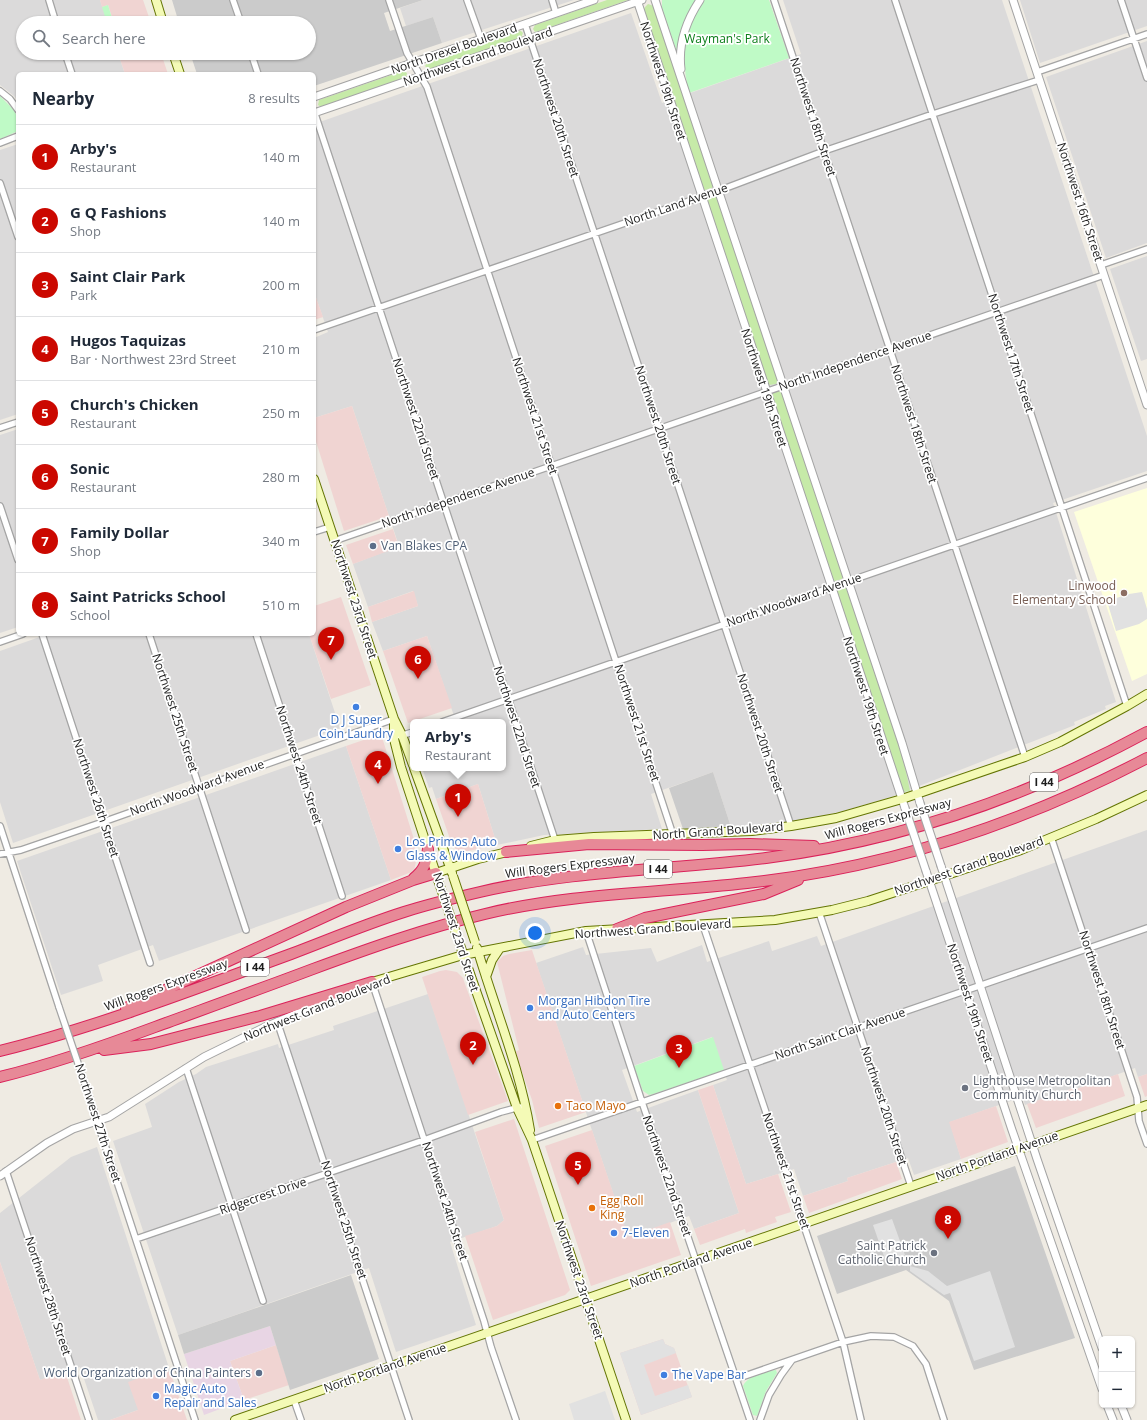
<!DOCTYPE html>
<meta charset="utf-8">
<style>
:root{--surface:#fff;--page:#f6f6f7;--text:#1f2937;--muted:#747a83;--line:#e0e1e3;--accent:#cb0800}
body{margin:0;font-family:"Open Sans",sans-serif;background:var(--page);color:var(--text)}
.controls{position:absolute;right:12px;bottom:12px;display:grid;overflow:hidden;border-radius:6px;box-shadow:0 1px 3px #0004}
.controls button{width:36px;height:36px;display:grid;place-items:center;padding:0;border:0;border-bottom:1px solid var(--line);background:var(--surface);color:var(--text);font:20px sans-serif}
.you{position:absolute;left:535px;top:933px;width:14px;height:14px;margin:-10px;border:3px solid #fff;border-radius:50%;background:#1a73e8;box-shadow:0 0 0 6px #1a73e833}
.badge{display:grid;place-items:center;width:26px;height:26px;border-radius:50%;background:var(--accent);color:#fff;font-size:13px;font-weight:700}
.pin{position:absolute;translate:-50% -33px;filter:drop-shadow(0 1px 2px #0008)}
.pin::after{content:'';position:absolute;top:21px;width:14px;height:12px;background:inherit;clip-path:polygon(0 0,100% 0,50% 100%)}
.popup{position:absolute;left:410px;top:719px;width:96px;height:52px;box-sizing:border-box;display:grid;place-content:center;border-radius:6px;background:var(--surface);filter:drop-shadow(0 1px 3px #0005);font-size:13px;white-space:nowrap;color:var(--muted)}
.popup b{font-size:15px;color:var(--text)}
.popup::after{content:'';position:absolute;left:50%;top:100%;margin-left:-8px;border:8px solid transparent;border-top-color:var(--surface)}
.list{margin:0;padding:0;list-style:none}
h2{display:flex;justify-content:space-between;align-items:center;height:52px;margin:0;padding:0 16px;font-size:17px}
h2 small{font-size:13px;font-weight:400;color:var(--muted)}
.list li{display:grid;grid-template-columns:26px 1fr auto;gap:12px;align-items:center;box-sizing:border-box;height:64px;padding:0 16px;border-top:1px solid var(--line)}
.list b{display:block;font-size:15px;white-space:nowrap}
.list p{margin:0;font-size:13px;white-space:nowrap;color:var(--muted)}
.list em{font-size:13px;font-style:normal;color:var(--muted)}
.icon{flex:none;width:22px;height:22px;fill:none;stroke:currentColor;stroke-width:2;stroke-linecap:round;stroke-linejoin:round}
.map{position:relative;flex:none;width:1147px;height:1420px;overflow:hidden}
.search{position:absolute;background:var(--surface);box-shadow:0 1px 3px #0004;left:16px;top:16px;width:300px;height:44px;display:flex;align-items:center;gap:10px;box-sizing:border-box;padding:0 14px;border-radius:22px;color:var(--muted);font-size:15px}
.panel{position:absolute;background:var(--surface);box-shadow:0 1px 3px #0004;left:16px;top:72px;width:300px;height:564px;border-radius:6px}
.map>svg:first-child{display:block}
.residential{fill:#dbdada}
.commercial{fill:#f0d4d2}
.industrial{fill:#e8d5e4}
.education{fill:#feffdc}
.religious{fill:#cbcbcb}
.grass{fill:#c6eaa8}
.park{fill:#bffac6}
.parking{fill:#e1e1e1}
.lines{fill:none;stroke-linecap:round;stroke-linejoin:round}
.minor-casing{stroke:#a4a4a4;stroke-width:8}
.tertiary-casing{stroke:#a4a4a4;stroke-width:9}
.secondary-casing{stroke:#647504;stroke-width:10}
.motorway-casing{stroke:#db225a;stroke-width:12}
.minor{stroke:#fff;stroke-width:5.5}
.tertiary{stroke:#fff;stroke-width:7}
.secondary{stroke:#f4fab6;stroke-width:8}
.motorway{stroke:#e78997;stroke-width:10}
.minor-bridge-casing{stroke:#a4a4a4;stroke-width:8;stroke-linecap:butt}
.tertiary-bridge-casing{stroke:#a4a4a4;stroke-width:9;stroke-linecap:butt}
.secondary-bridge-casing{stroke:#647504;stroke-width:10;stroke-linecap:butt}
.minor-bridge{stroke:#fff;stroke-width:5.5}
.tertiary-bridge{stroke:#fff;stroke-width:7}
.secondary-bridge{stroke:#f4fab6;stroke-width:8}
.service-dot{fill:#5c6f8a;stroke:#fff;stroke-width:1.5}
.education-dot{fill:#8d6e63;stroke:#fff;stroke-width:1.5}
.shop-dot{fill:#3f7fe0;stroke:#fff;stroke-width:1.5}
.worship-dot{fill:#6b7280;stroke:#fff;stroke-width:1.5}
.food-dot{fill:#e8710a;stroke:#fff;stroke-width:1.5}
.labels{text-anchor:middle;stroke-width:3.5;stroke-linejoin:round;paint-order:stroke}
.shield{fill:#fff;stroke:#616161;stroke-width:1}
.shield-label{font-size:11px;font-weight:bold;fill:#1d1d1d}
.park-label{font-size:12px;fill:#0a7d18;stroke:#fff}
.street-label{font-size:12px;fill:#1d1d1d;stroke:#fff}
.service-label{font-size:12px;fill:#4e5e75;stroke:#fff;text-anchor:start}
.education-label{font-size:12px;fill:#785e54;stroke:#fff;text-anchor:end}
.shop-label{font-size:12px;fill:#366cbe;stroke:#fff;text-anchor:start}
.worship-label{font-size:12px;fill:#5b616d;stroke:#fff;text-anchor:start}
.food-label{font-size:12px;fill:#c56008;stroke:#fff;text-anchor:start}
</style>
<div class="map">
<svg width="1147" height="1420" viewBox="0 0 1147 1420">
<rect width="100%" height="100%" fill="#efebe3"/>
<path class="residential" d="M0 0H100L108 23H23V53H118L125 74H18V101L14 96 0 85Z
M423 0H574L442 43 433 17 406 26 400 8Z
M783 0H1002L1147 436V471L1053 503 1116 702 1105 706 1106 709 1074 722 1075 725 891 797 843 811 804 820 765 825 731 827 713 772 651 794 662 829 544 835 497 845 478 784 436 799 432 787 429 788 422 768H503V722H456L427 636 383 651 372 622 418 606 413 591 368 607 353 564 399 546 352 406 314 418V338L328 332 314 292V124L631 13 662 103 801 54Z
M1020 0H1147V26L1040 63Z
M1147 41V243L1106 258 1046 77Z
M18 144V414L0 420V150Z
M1147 256V359L1141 361 1110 269Z
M18 429V627L0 633V435Z
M48 634H309L340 728 13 843 0 802V651Z
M346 746 391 880 159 961 153 945 98 965 103 981 61 995 17 861Z
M1147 830V1074L1138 1077 1135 1068 1074 1090 1073 1088 1025 1105 1022 1097 950 1122 961 1159 914 1175 908 1158 847 1178 848 1181 803 1196 794 1169 746 1184 713 1085 727 1080 712 1037 622 1070 637 1112 698 1090 739 1213 694 1229 689 1216 628 1238 536 963 583 947 586 955 651 948 657 962 702 945 707 962 769 941 772 951 817 936 821 946Z
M428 994 504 1220 497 1226 450 1242 476 1325 396 1352 369 1268 178 1335 113 1141 152 1127 145 1104 179 1082 196 1074 206 1067 278 1044 279 1048 334 1030 333 1026Z
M97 1147 170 1371 153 1376V1374L138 1410 110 1420H98L80 1367 40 1380 0 1262V1213L71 1157Z"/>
<path class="commercial" d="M100 0H143L151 23H108L113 20 108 5 102 7Z
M118 53H161L168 74H125Z
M314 292 323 317 314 320Z
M352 406 389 516 344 531 314 435V418Z
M393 529 399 547 353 564 346 545Z
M414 591 418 606 372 622 368 607Z
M341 597 371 685 331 699 309 634H314V606Z
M427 636 452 708 408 723 383 651Z
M381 734 418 852 414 871 391 880 346 746Z
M478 784 497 845 458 853 450 839 436 799Z
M532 950 586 1112 539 1128 532 1100 515 1052 519 1050 497 962 503 956 509 954Z
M446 970 457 972 463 978 465 984 508 1101 468 1115 422 977 440 971Z
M1118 1074 1125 1096 1036 1128 1027 1104 1074 1088V1090Z
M1147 1074V1096L1145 1097 1138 1077Z
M713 1085 746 1184 778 1174 791 1212 775 1217 777 1222 746 1233 745 1229 700 1245 694 1229 739 1213 698 1090Z
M996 1106 1008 1142 961 1159 949 1122Z
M514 1119 570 1290 565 1295 493 1320 465 1236 497 1226 504 1220 475 1132Z
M592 1130 628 1237 670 1222 681 1255 591 1286 545 1146Z
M896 1162 902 1179 809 1213 803 1196 848 1181 847 1178Z
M0 1262 40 1380 65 1371 81 1420H0Z
M663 1339 665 1344 674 1348 692 1397 641 1415 620 1353Z
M276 1345 289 1385 244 1400 230 1361Z
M170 1371 187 1420H110L138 1410 128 1382 153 1373V1375Z"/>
<path class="industrial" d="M270 1326 276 1345 230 1361 244 1400 204 1415 184 1354Z"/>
<path class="education" d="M1147 488V674L1132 681 1074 512Z"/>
<path class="religious" d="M172 0H423L384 13 390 31 433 17 442 43 314 86V74H197L190 53H309V23H179Z
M713 772 731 827 683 829 669 788Z
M1015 1166 1075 1338 974 1370 949 1301 906 1270 837 1294 817 1236Z
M351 1275 379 1359 290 1390 270 1326 184 1354 178 1335Z"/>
<path class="grass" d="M607 0H628L539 31 535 32 533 29 535 25Z
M648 4 654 6 713 185 712 188 705 190 703 188 643 11 645 7Z
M519 31H521L523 33 521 38 430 69 427 68 425 66 428 62Z
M403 71 407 73 406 77 321 107 318 105 319 100Z
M714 195 718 197 778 380 776 384 769 385 767 383 706 201 708 198Z
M780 391 782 392 843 575 842 579 835 581 832 580 771 396 773 393Z
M844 586 847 588 903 757 910 791 904 792 892 761 836 592 838 588Z"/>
<path class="park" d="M662 0H696L685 21 677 52 662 8Z
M704 0H769L789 58 689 93C681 59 682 29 704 0Z
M108 5 113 21 107 23 102 7Z
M0 96 13 109 18 118V131L0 139Z
M713 1037 724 1070 653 1094 649 1095 643 1091 634 1066Z
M775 1370H776L777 1373 766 1391 757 1416 753 1415 743 1386C747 1376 765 1373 775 1370Z"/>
<path class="parking" d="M1142 592 1147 609V619L1139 624 1116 631 1107 601 1129 594Z
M892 1219 905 1255 886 1262 873 1225Z
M910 1266 928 1271 947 1286 990 1271 1015 1347 974 1361 950 1293 944 1295 910 1271Z
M663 1339 665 1344 674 1348 676 1353 644 1365 655 1396 688 1385 692 1397 641 1415 620 1353Z
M605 1391 615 1420H574L569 1404Z"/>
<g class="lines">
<defs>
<path id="minor" d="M49 0 56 23
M233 0 241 23
M389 0 407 53 427 87 673 835
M467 0 481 39
M552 0 556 13
M774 0 1025 757
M895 0 1127 706
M1121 0 1147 78
M525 24 791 826
M65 53 72 74
M251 53 258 74
M1037 72 1147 34
M0 91 10 99 18 110
M314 111 555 840
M0 143 18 136
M0 183 18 237
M1101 265 1147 249
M314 330 718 191 824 151 933 114 1039 80
M0 428 18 422
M0 506 18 560
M314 532 330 527
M334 541 1104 275
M42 634 150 963
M149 634 246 930
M256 634 342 896
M0 642 23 634
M442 722 1147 478
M400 736 413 732
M0 826 59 1007
M1051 837 1137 1097 1139 1121 1147 1144
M0 854 21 850 103 822 394 719
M819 912 911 1186
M703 925 843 1342 861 1420
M586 931 642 1102 750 1420
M372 982 484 1321 491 1347 516 1420
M277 1021 409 1420
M186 1068 263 1301
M85 1084 195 1420
M532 1140 1147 928
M6 1171 89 1420
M136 1239 424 1140 501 1112 520 1107
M736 1379 843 1342 871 1336 894 1337 913 1346 926 1364 944 1420
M294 1400 301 1420
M760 1420 769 1395 781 1375 792 1360"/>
<path id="tertiary" d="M637 0 905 808
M655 0 902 743 920 803
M1013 0 1147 405
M681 69C678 44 686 21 700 0
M314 97 594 0
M314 113 642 0
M941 866 1037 1159 1102 1348
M926 871 1012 1130 1102 1389
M0 1176 47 1143 73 1129 109 1117 204 1057 265 1027 334 998
M1107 1405 1113 1420
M1121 1405 1127 1420"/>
<path id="secondary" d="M156 0 163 23
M173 53 180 74
M314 479 394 719 402 735 413 765
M394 721V739L401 767 437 877
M414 768 452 873
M531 846 555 840 594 837 752 831 791 826 836 818 902 799 1025 757 1060 742 1127 706 1147 694
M436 873 478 859 512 851
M460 945 517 1108 532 1140 626 1420
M477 948C495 1009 520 1068 530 1130
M486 977 492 960 500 948
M372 982 463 955 586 931 775 920 832 910 868 901 929 881 1021 850 1096 819 1147 795
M235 1420 1147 1105"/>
<path id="motorway" d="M506 852 589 844 702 845 750 844 814 846
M414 878C425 869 426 863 428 849
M617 929 645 918 764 894 798 880
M126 1008 346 907 413 880 436 873
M104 1050 151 1044 260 1016 372 982
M0 1051C100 1026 195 989 291 954 328 940 366 924 404 912 429 904 454 898 480 892 574 870 671 870 766 858 900 841 1029 796 1147 732
M0 1077C53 1064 104 1046 155 1027 207 1008 260 989 313 969 370 948 426 928 485 914 571 893 660 893 747 883 887 868 1023 823 1147 758"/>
</defs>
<use href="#minor" class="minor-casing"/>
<use href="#tertiary" class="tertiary-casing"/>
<use href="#secondary" class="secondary-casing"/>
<use href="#motorway" class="motorway-casing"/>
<use href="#minor" class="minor"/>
<use href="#tertiary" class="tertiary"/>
<use href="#secondary" class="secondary"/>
<use href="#motorway" class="motorway"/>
<defs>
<path id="minor-bridge" d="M59 1007 85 1084"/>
<path id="tertiary-bridge" d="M920 803 941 866
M905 808 926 871"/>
<path id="secondary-bridge" d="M453 876 475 942
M438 880 460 945"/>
</defs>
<use href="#minor-bridge" class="minor-bridge-casing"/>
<use href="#tertiary-bridge" class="tertiary-bridge-casing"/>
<use href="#secondary-bridge" class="secondary-bridge-casing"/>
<use href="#minor-bridge" class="minor-bridge"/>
<use href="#tertiary-bridge" class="tertiary-bridge"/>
<use href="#secondary-bridge" class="secondary-bridge"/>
</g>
<g class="service-dot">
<circle cx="373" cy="546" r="4"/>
<circle cx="259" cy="1373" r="4"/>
</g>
<circle class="education-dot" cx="1124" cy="593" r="4"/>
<g class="shop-dot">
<circle cx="356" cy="707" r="4"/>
<circle cx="398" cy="849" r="4"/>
<circle cx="530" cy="1008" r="4"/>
<circle cx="614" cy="1233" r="4"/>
<circle cx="664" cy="1375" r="4"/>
<circle cx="156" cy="1396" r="4"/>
</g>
<g class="worship-dot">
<circle cx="965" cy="1088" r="4"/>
<circle cx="934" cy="1253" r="4"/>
</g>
<g class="food-dot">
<circle cx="558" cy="1106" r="4"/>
<circle cx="592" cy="1208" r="4"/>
</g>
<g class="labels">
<g class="shield">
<rect x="1030" y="773" width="28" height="18" rx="3"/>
<rect x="644" y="860" width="28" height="18" rx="3"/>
<rect x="241" y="958" width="28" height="18" rx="3"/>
</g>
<g class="shield-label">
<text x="1044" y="786">I 44</text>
<text x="658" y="873">I 44</text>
<text x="255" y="971">I 44</text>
</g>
<g class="park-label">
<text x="727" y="43">Wayman's Park</text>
</g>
<g class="street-label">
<text transform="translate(454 49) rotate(-19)" y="4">North Drexel Boulevard</text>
<text transform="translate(478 57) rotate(-19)" y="4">Northwest Grand Boulevard</text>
<text transform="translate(663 81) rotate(72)" y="4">Northwest 19th Street</text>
<text transform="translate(813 117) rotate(72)" y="4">Northwest 18th Street</text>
<text transform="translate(556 118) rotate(72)" y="4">Northwest 20th Street</text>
<text transform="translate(1080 202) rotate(72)" y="4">Northwest 16th Street</text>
<text transform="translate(676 205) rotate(-19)" y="4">North Land Avenue</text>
<text transform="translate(1011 353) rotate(72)" y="4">Northwest 17th Street</text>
<text transform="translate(855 361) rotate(-19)" y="4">North Independence Avenue</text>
<text transform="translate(764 388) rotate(72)" y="4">Northwest 19th Street</text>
<text transform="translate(535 416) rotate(72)" y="4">Northwest 21st Street</text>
<text transform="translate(416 419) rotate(72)" y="4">Northwest 22nd Street</text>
<text transform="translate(914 424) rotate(72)" y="4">Northwest 18th Street</text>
<text transform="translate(658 425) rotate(72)" y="4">Northwest 20th Street</text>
<text transform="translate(458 498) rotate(-19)" y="4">North Independence Avenue</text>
<text transform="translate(354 599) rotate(72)" y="4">Northwest 23rd Street</text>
<text transform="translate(794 600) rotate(-19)" y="4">North Woodward Avenue</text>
<text transform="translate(866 696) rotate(72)" y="4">Northwest 19th Street</text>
<text transform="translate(175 713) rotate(72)" y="4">Northwest 25th Street</text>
<text transform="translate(637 723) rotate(72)" y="4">Northwest 21st Street</text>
<text transform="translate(517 727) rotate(72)" y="4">Northwest 22nd Street</text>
<text transform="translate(760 733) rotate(72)" y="4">Northwest 20th Street</text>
<text transform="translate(299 765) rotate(72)" y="4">Northwest 24th Street</text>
<text transform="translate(197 788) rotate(-20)" y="4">North Woodward Avenue</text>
<text transform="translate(96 798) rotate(72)" y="4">Northwest 26th Street</text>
<text transform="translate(888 819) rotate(-15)" y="4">Will Rogers Expressway</text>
<text transform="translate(718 831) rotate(-4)" y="4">North Grand Boulevard</text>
<text transform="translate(570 866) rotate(-7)" y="4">Will Rogers Expressway</text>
<text transform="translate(969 866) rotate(-19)" y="4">Northwest Grand Boulevard</text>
<text transform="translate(653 929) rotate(-4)" y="4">Northwest Grand Boulevard</text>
<text transform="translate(456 932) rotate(72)" y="4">Northwest 23rd Street</text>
<text transform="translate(166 985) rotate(-20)" y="4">Will Rogers Expressway</text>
<text transform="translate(1102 990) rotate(72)" y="4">Northwest 18th Street</text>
<text transform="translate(970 1003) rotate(72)" y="4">Northwest 19th Street</text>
<text transform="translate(317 1008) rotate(-22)" y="4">Northwest Grand Boulevard</text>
<text transform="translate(840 1034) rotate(-19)" y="4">North Saint Clair Avenue</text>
<text transform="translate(884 1106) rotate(72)" y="4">Northwest 20th Street</text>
<text transform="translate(98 1123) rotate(72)" y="4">Northwest 27th Street</text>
<text transform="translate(997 1156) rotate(-19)" y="4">North Portland Avenue</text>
<text transform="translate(786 1171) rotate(71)" y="4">Northwest 21st Street</text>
<text transform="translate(667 1176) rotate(71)" y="4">Northwest 22nd Street</text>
<text transform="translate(263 1196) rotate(-19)" y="4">Ridgecrest Drive</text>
<text transform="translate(445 1201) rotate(72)" y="4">Northwest 24th Street</text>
<text transform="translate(344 1220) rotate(72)" y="4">Northwest 25th Street</text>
<text transform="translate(691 1263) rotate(-19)" y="4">North Portland Avenue</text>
<text transform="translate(579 1280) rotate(71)" y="4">Northwest 23rd Street</text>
<text transform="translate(48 1296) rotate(72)" y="4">Northwest 28th Street</text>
<text transform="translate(385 1368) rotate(-19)" y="4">North Portland Avenue</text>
</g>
<g class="service-label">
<text x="381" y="550">Van Blakes CPA</text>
<text x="251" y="1377" text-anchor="end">World Organization of China Painters</text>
</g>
<g class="education-label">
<text x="1116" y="590">Linwood<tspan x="1116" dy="14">Elementary School</tspan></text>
</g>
<g class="shop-label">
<text x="356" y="724" text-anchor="middle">D J Super<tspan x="356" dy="14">Coin Laundry</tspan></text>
<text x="406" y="846">Los Primos Auto<tspan x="406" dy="14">Glass &amp; Window</tspan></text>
<text x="538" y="1005">Morgan Hibdon Tire<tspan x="538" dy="14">and Auto Centers</tspan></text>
<text x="622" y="1237">7-Eleven</text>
<text x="672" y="1379">The Vape Bar</text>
<text x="164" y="1393">Magic Auto<tspan x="164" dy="14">Repair and Sales</tspan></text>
</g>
<g class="worship-label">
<text x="973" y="1085">Lighthouse Metropolitan<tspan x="973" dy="14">Community Church</tspan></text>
<text x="926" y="1250" text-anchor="end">Saint Patrick<tspan x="926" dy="14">Catholic Church</tspan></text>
</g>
<g class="food-label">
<text x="566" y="1110">Taco Mayo</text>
<text x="600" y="1205">Egg Roll<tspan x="600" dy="14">King</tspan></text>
</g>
</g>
</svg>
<div class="controls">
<button>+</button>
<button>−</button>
</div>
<div class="you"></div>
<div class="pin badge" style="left:458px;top:817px">1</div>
<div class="popup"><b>Arby's</b>Restaurant</div>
<div class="pin badge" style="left:473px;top:1065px">2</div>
<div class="pin badge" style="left:679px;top:1068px">3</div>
<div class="pin badge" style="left:378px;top:784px">4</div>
<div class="pin badge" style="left:578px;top:1185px">5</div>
<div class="pin badge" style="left:418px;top:679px">6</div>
<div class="pin badge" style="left:331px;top:660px">7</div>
<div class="pin badge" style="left:948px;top:1239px">8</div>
<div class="search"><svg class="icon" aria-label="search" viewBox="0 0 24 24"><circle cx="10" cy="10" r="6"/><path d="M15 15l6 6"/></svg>Search here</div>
<section class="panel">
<h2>Nearby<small>8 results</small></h2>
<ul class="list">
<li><span class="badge">1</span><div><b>Arby's</b><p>Restaurant</p></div><em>140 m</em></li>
<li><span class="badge">2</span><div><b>G Q Fashions</b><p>Shop</p></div><em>140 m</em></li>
<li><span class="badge">3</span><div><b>Saint Clair Park</b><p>Park</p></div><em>200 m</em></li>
<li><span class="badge">4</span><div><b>Hugos Taquizas</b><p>Bar · Northwest 23rd Street</p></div><em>210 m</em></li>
<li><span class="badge">5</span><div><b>Church's Chicken</b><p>Restaurant</p></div><em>250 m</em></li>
<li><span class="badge">6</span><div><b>Sonic</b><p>Restaurant</p></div><em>280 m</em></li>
<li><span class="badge">7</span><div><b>Family Dollar</b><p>Shop</p></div><em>340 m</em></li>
<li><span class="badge">8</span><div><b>Saint Patricks School</b><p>School</p></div><em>510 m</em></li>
</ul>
</section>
</div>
